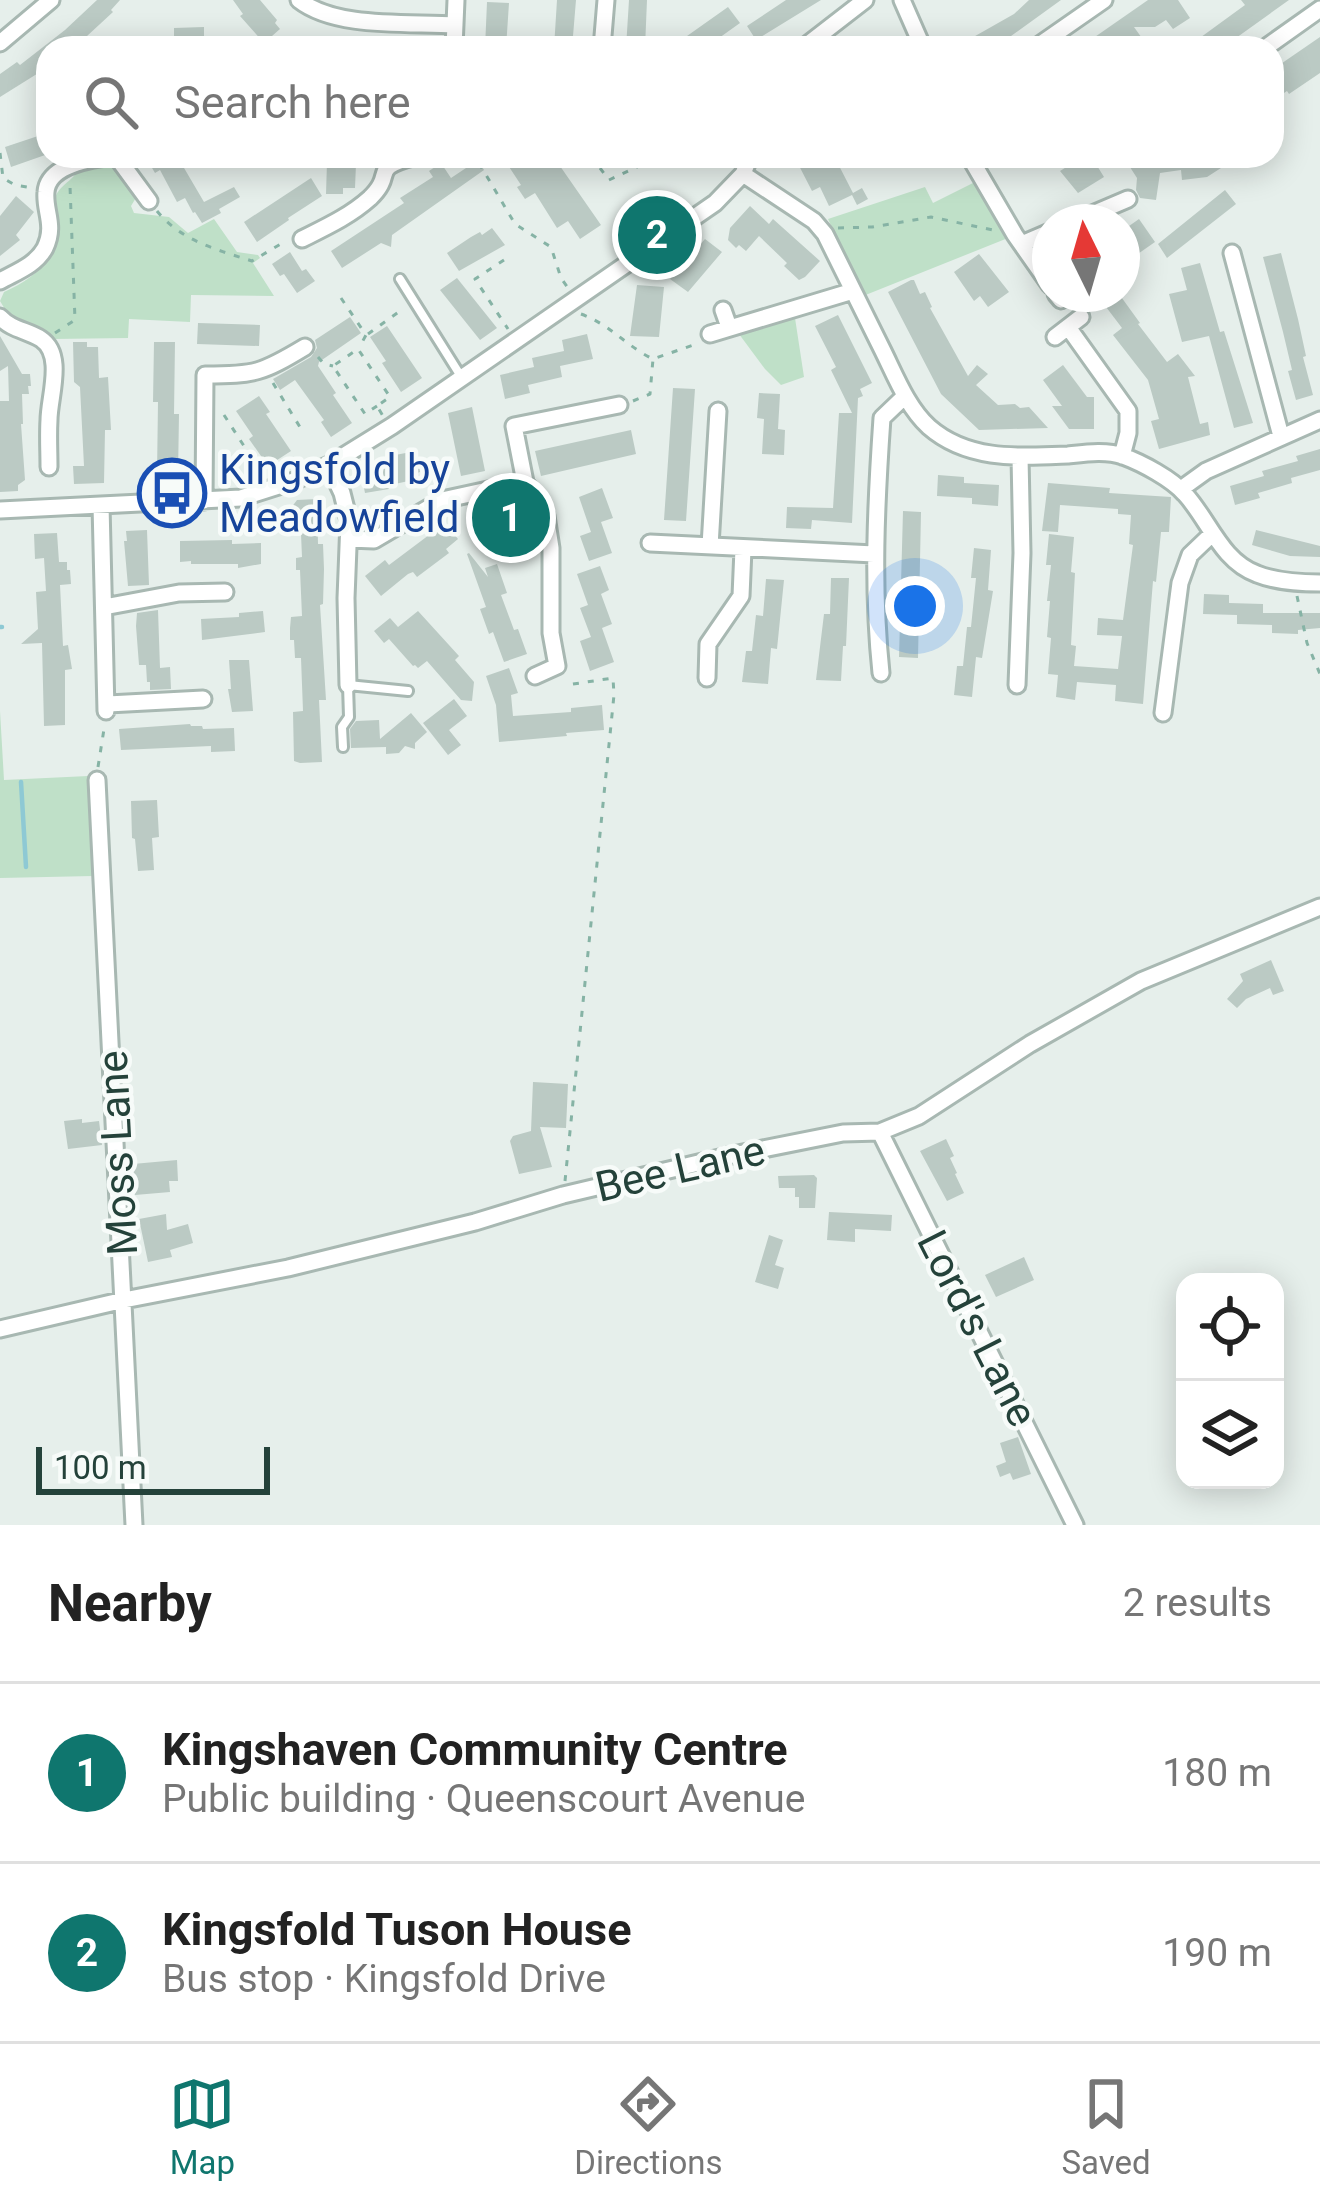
<!DOCTYPE html>
<meta charset="utf-8">
<style>
:root{--surface:#fff;--page:#f2f2f2;--text:#222;--muted:#767676;--line:#e0e0e0;--accent:#0f766e}
body{margin:0;font-family:Roboto,sans-serif;background:var(--page);color:var(--text)}
.controls{position:absolute;right:36px;bottom:36px;display:grid;overflow:hidden;border-radius:24px;box-shadow:0 6px 30px #0003}
.controls button{width:108px;height:108px;display:grid;place-items:center;padding:0;border:0;border-bottom:3px solid var(--line);background:var(--surface);color:var(--text);font:60px sans-serif}
.compass{position:absolute;left:1032px;top:204px;width:108px;height:108px;border-radius:50%;background:var(--surface);box-shadow:0 6px 30px #0003;rotate:355deg}
.scale{position:absolute;left:36px;bottom:30px;width:234px;box-sizing:border-box;padding-left:12px;border:6px solid #24423a;border-top:0;font-size:33px;line-height:42px;white-space:nowrap;color:#24423a;-webkit-text-stroke:9px #f7fbf9;paint-order:stroke}
.you{position:absolute;left:915px;top:606px;width:42px;height:42px;margin:-30px;border:9px solid #fff;border-radius:50%;background:#1a73e8;box-shadow:0 0 0 18px #1a73e833}
.badge{display:grid;place-items:center;width:78px;height:78px;border-radius:50%;background:var(--accent);color:#fff;font-size:39px;font-weight:700}
.pin{position:absolute;translate:-50% -50%;border:6px solid #fff;box-shadow:0 3px 12px #0006}
.list{margin:0;padding:0;list-style:none}
h2{display:flex;justify-content:space-between;align-items:center;height:156px;margin:0;padding:0 48px;font-size:51px}
h2 small{font-size:39px;font-weight:400;color:var(--muted)}
.list li{display:grid;grid-template-columns:78px 1fr auto;gap:36px;align-items:center;box-sizing:border-box;height:180px;padding:0 48px;border-top:3px solid var(--line)}
.list b{display:block;font-size:45px;white-space:nowrap}
.list p{margin:0;font-size:39px;white-space:nowrap;color:var(--muted)}
.list em{font-size:39px;font-style:normal;color:var(--muted)}
.icon{flex:none;width:66px;height:66px;fill:none;stroke:currentColor;stroke-width:2;stroke-linecap:round;stroke-linejoin:round}
.map{position:relative;flex:none;width:1320px;height:1525px;overflow:hidden}
.search{position:absolute;background:var(--surface);box-shadow:0 6px 30px #0003;left:36px;right:36px;top:36px;height:132px;display:flex;align-items:center;gap:30px;box-sizing:border-box;padding:0 42px;border-radius:36px;color:var(--muted);font-size:45px}
.sheet{height:516px;background:var(--surface)}
nav{display:flex;justify-content:space-around;align-items:center;box-sizing:border-box;height:168px;border-top:3px solid var(--line);background:var(--surface);font-size:33px;color:var(--muted)}
nav a{display:grid;justify-items:center;gap:6px}
nav .on{color:var(--accent)}
.map>svg:first-child{display:block}
.green{fill:#bfe0c8}
.lines{fill:none;stroke-linecap:round;stroke-linejoin:round}
.stream{stroke:#8ec9d4;stroke-width:4.5}
.building{fill:#bbcac4}
.lane-casing{stroke:#a8b8b2;stroke-width:14}
.street-casing{stroke:#a8b8b2;stroke-width:21}
.path{stroke:#86b3a5;stroke-width:3;stroke-dasharray:6 9;stroke-linecap:butt}
.lane{stroke:#fff;stroke-width:8}
.street{stroke:#fff;stroke-width:15}
.labels{text-anchor:middle;stroke-width:9;stroke-linejoin:round;paint-order:stroke}
.transit-label{font-size:42px;fill:#164399;stroke:#f7fbf9;text-anchor:start}
.street-label{font-size:42px;fill:#24423a;stroke:#f7fbf9}
</style>
<div class="map">
<svg width="1320" height="1525" viewBox="0 0 1320 1525">
<rect width="100%" height="100%" fill="#e6efeb"/>
<path class="green" d="M105 162 114 165 137 196 131 206 134 213 169 217 188 233 214 219 237 252 258 255 260 258 253 263 274 296 191 295 190 322 129 319 128 338 53 339 6 311 0 301 4 292C30 281 57 260 59 229 59 219 54 209 55 200 56 187 73 181 78 170Z
M975 182 1008 238 863 296 828 219 925 187 933 203Z
M795 318 804 377 781 385 765 369 739 334Z
M0 711 4 780 88 776 93 876 0 878Z"/>
<g class="lines">
<path class="stream" d="M0 627H2
M21 782 26 867"/>
</g>
<path class="building" d="M97 0H120L111 10 113 12 74 48H48V67L0 97V74L17 62 20 65 65 30Z
M233 0H260L277 20 275 23 280 29 264 43 240 16 243 14Z
M557 0H576L572 48H554Z
M629 0H647L645 48H626Z
M786 0H821L756 40 747 26Z
M1029 0H1061L1011 36 990 48H954L1014 14Z
M1148 0H1178L1190 18 1173 29 1166 20 1155 27H1134L1149 48H1131L1127 43 1120 48H1079Z
M1241 0H1289L1222 48H1186L1245 5Z
M487 2 509 3 506 48H485Z
M728 7 740 23 705 48H695L687 36Z
M204 27V48H143L167 36H174V28Z
M1320 37V73L1289 94 1287 91 1272 101V70Z
M38 136 40 143 48 141V154L11 167 5 147Z
M156 156H177L204 202 234 187 240 197 219 209 221 213 202 223 195 212 193 213 185 198 177 202 160 170 155 173 148 161Z
M502 156H575L560 166 601 225 580 239 568 221 557 228 535 193 525 199 517 187 521 185Z
M794 156H834L853 193 862 188 868 199 857 205 852 195 829 206 820 187 812 191Z
M1084 156H1091L1104 177 1078 193 1060 171Z
M1127 156H1191V160L1214 157 1221 168 1207 177 1182 180 1181 170 1160 173 1156 200 1140 198 1136 190 1137 178 1128 164 1131 162Z
M478 160 484 170 392 235 391 247 381 243 342 268 331 251 404 203 400 198 433 177 429 171 441 163 451 178Z
M327 162 356 164 355 188H343V194H326Z
M311 178 322 196 288 218 289 220 257 242 244 222Z
M1225 190 1236 204 1167 258 1158 244Z
M16 196 34 212 16 235 20 240 0 256V216Z
M750 206 769 224 773 219 820 261 805 277 799 280 784 266 787 263 759 236 746 251 739 245 736 248 728 240 730 228Z
M1139 219 1155 242 1122 265V231Z
M492 228 505 245 459 271 447 253 471 237 480 232 482 235Z
M705 239 722 252 688 292 670 279Z
M290 252 302 271 306 269 315 281 297 293 284 274 280 276 272 264Z
M1281 253 1298 319 1306 356 1303 357 1313 395 1296 400 1288 371 1292 370 1283 332 1263 257Z
M979 254 1009 292 988 307 980 296 974 301 954 272Z
M1200 263 1220 332 1224 331 1253 423 1234 428 1209 336 1182 342 1169 294 1187 290 1181 268Z
M457 278 497 328 480 340 440 290Z
M911 280H914L920 294 925 292 932 307 930 308 968 376 977 365 988 374 976 385 998 405 1015 404 1020 408 1029 407 1048 428 979 430 941 394 888 292Z
M637 285 664 287 659 337 630 336Z
M1107 294H1119L1140 323 1138 324 1167 362 1178 354 1195 376 1188 377 1200 424 1208 422 1210 435 1159 449 1151 421 1159 419 1148 380 1113 335 1122 328 1100 299Z
M838 315 872 383 860 389 863 396 858 398 852 523 812 520 811 529 786 528 787 507 833 508 839 413H852L831 370 836 367 815 326Z
M350 317 361 333 319 362 318 366 336 393 333 395 352 423 331 437 321 422 324 420 295 380 280 390 273 379 311 357 317 348 315 340Z
M198 323 260 325 259 346 197 344Z
M387 326 422 378 401 392 382 363 386 361 370 337Z
M587 334 593 359 560 366 562 377 528 385 530 393 505 399 500 375 534 367 532 358 564 351 562 340Z
M0 336 22 374H30L31 386H28L29 394H22L23 424H21L25 480 18 485V491L0 492V401H9L8 366 0 371Z
M73 342H87V347H98L99 378 108 377 111 430H105L104 483 74 484 73 466H84L80 387 74 382Z
M154 342H175L174 414H179L178 475 157 474 158 402H153Z
M1063 365 1087 397H1094V429H1069L1052 406H1062L1043 380Z
M673 388 695 389 686 521 664 520Z
M759 393 780 394 778 429 785 430 784 455 762 454 764 419 757 418Z
M259 396 270 412 266 414 291 451 268 466 249 439 253 436 236 411Z
M472 407 485 471 461 476 448 413Z
M631 430 636 454 541 476 535 451Z
M1320 449V470L1291 478 1292 483 1258 493 1260 498 1235 505 1230 486 1264 476 1262 471 1298 461 1296 456Z
M416 451 420 472 417 473 418 479 390 485 389 489 365 493 361 473 392 466 390 456Z
M938 475 964 477V483L999 485 998 506 972 504V498L937 496Z
M1048 483 1110 488 1109 493 1171 497 1169 532H1161L1156 582 1153 581 1143 704 1115 701 1116 685 1077 682 1075 700 1056 697 1058 675 1048 674 1051 638 1047 637 1050 601H1047L1051 565H1046L1049 534 1074 537 1071 572 1075 573 1071 645 1076 646 1074 666 1118 669 1122 636 1097 635 1098 618 1123 620 1133 545 1129 544 1131 515 1118 514V509L1060 505 1058 532 1042 531Z
M602 488 613 518 601 522 612 553 589 561 580 536 591 532 579 497Z
M317 499 318 544H323L324 569 323 604 320 605 326 700H319L322 762 300 763 294 761 293 712 303 711 301 658H295L294 640H290V628L291 617 302 616 300 570H296V558L302 557 301 534H296L295 525 288 520V512L297 500Z
M520 502 527 524 476 542 469 521Z
M903 511 921 512 918 658 899 657Z
M445 523 458 539 446 549 449 553 417 577 413 572 408 574 381 596 365 576 385 560 389 565Z
M147 530 149 585 128 586 124 541H127L126 531Z
M1256 530 1320 546V557L1290 556 1252 545Z
M57 533 59 562H67V570H70L71 584 60 585 63 646 68 645 72 669 65 670V725L44 726 42 643 21 644 38 629 36 592 46 591 44 558 35 559 34 534Z
M232 540V544L261 543V564L238 568V564H191V561L180 562V541Z
M974 548 991 550 988 590 993 591 982 658 976 657 972 697 954 695 957 666H963L967 627H971L976 578H971Z
M469 553 488 577 485 568 497 564 507 593 501 595 514 630 518 629 527 654 504 662 493 632 489 634 480 609 486 607 467 554Z
M600 566 609 590 601 594 612 624 602 628 614 662 590 671 580 641 591 637 580 608 588 605 577 574Z
M831 578H849L846 646H843L841 681 816 680 824 614H830Z
M766 579 784 580 777 649 771 648 768 684 742 682 746 651H752L756 615 763 616Z
M1204 594 1229 595V603L1263 604V613H1320V628L1298 630V634L1272 633V625L1237 624V615L1203 614Z
M158 610 160 668 170 667 171 689 150 690V682H147L146 665H139L136 626 137 613Z
M263 611 265 632 202 640 201 619 239 617V613Z
M418 611 459 656 455 660 474 682 472 701 461 700 427 661 418 668 415 665 413 666 389 639 384 643 374 631 390 618 398 627Z
M229 660H249L253 711 232 712 228 689H231Z
M509 668 518 693 511 695 513 716 571 712V708L602 705 604 730 566 733 567 736 499 742 496 705 486 676Z
M454 699 467 716 449 730 461 745 448 755 423 723Z
M411 713 427 732 415 743V749L405 746 399 753 386 754V747L351 748 350 729 356 721 379 720 380 739Z
M190 724 191 726H202L203 729 234 728 235 751 211 752V746L121 750 119 729Z
M157 800 159 837 152 838 154 870 138 871 135 839 132 838 131 801Z
M1271 960 1284 991 1273 995 1270 988 1246 999 1237 1008 1227 999 1243 981 1240 974Z
M533 1082 568 1084 566 1128 540 1127 552 1167 519 1174 510 1141 513 1136 531 1131Z
M82 1119V1123L99 1121 102 1145 68 1149 64 1121Z
M946 1139 954 1156 950 1158 957 1173 955 1174 964 1193 947 1201 920 1151Z
M177 1160 178 1181H169L170 1192 135 1195 133 1164Z
M814 1175 817 1178 815 1208H799V1197H795V1188H779L778 1176Z
M829 1212 892 1215 891 1231 855 1229V1242L827 1240Z
M166 1214 167 1230 188 1224 193 1243 170 1250 172 1257 148 1262 139 1219Z
M769 1235 783 1240 775 1265 784 1268 778 1289 755 1282Z
M1024 1257 1034 1280 996 1297 985 1275Z
M1018 1437 1031 1474 1013 1480 1010 1473 1000 1477 996 1466 1006 1462 1000 1443Z"/>
<g class="lines">
<defs>
<path id="lane" d="M400 279 462 378
M343 747 342 727 349 717 348 685 408 691"/>
<path id="street" d="M299 0C336 29 409 22 455 25
M902 0 923 48
M0 43 51 0
M454 48 456 0
M602 48 606 0
M803 48 865 0
M1035 48 1104 0
M1265 48 1320 9
M116 156 149 201
M463 156V157
M969 156 1015 235 1050 285
M743 174 814 221 825 234C844 273 863 311 882 349 895 375 907 407 929 427 968 461 1019 457 1068 455 1086 453 1106 450 1123 456 1142 463 1172 479 1185 494 1209 520 1221 561 1257 574 1277 582 1299 583 1320 583
M1074 222 1128 199
M302 239C326 227 350 216 370 198 397 172 367 169 416 156
M1022 244 1050 232
M1232 253 1281 436
M0 281C16 272 36 265 45 248 56 225 44 211 46 192 48 164 95 158 116 156
M1056 294 1061 300
M723 310 729 327
M0 317C12 330 27 330 41 339 65 355 49 397 49 420 48 436 49 451 49 467
M1068 327 1128 411V433L1122 456
M710 334 853 291
M1055 337 1081 317
M329 465 342 493 349 521 346 598 348 685
M1181 489 1206 471 1320 420
M204 501 205 375C255 375 262 373 305 347
M101 505 106 711
M0 510 241 498 294 481 329 465 392 426 715 203 743 174 750 156
M349 539 374 540 442 500 525 482
M650 543 874 554
M710 546 718 411
M104 607 179 593 225 592
M881 673C872 587 876 504 882 418L905 396
M535 676 557 666 551 633V548L546 516 525 482 514 426 619 405
M707 678 708 644 741 596 743 549
M1017 685 1022 553 1020 457
M108 704 203 699
M1163 713 1180 583 1190 555 1212 534
M97 780 134 1525
M880 1132 1075 1525
M0 1329 124 1300 288 1268 475 1222 563 1195 728 1156 843 1133 880 1132 919 1116 1030 1044 1141 981 1320 907"/>
</defs>
<use href="#lane" class="lane-casing"/>
<use href="#street" class="street-casing"/>
<path class="path" d="M0 153 3 178 15 185 33 188
M591 156 609 180 639 166 686 162 702 156
M479 163 515 224 551 247 561 278 568 288
M157 211C181 241 218 250 252 261L284 242
M838 228 872 227 931 217 993 230
M504 260 475 279 508 329
M341 298 366 335 359 348
M581 314C611 325 626 346 653 359L699 343
M55 333 75 320 70 186
M368 334 404 308
M318 357 324 364 333 366
M273 383 303 432
M633 401 650 394 653 359
M377 406 365 414 333 366 358 349 390 397 377 406 383 416
M224 415 264 477
M1297 596 1307 643 1320 674
M98 767 104 729
M565 1181 614 695 613 678 567 685"/>
<use href="#lane" class="lane"/>
<use href="#street" class="street"/>
</g>
<defs>
<symbol id="bus-ring" viewBox="-11 -11 22 22"><circle r="9.5" fill="#f7fbf9" stroke="#1a4fb4" stroke-width="1.5"/><path d="M-5-6H5V4H4V6H2V4H-2V6H-4V4H-5ZM-3.5-4V0h7V-4ZM-3.5 1.2v1.5H-2V1.2ZM2 1.2v1.5H3.5V1.2Z" fill="#1a4fb4"/></symbol>
</defs>
<g fill-rule="evenodd">
<use href="#bus-ring" x="134" y="455" width="76" height="76"/>
</g>
<g class="labels">
<g class="transit-label">
<text x="219" y="484">Kingsfold by<tspan x="219" dy="48">Meadowfield</tspan></text>
</g>
<g class="street-label">
<text transform="translate(117 1153) rotate(-93)" y="15">Moss Lane</text>
<text transform="translate(680 1168) rotate(-13)" y="15">Bee Lane</text>
<text transform="translate(978 1328) rotate(63)" y="15">Lord's Lane</text>
</g>
</g>
</svg>
<div class="controls">
<button><svg class="icon" aria-label="locate" viewBox="0 0 24 24"><circle cx="12" cy="12" r="6"/><path d="M12 2v4M12 18v4M2 12h4M18 12h4"/></svg></button>
<button><svg class="icon" aria-label="layers" viewBox="0 0 24 24"><path d="M12 4l9 5-9 5-9-5zM3 14l9 5 9-5"/></svg></button>
</div>
<svg class="compass" viewBox="-18 -18 36 36"><path d="M0-13l5 13h-10z" fill="#e53935"/><path d="M0 13l5-13h-10z" fill="#767676"/></svg>
<div class="scale">100 m</div>
<div class="you"></div>
<div class="pin badge" style="left:511px;top:518px">1</div>
<div class="pin badge" style="left:657px;top:235px">2</div>
<div class="search"><svg class="icon" aria-label="search" viewBox="0 0 24 24"><circle cx="10" cy="10" r="6"/><path d="M15 15l6 6"/></svg>Search here</div>
</div>
<section class="sheet">
<h2>Nearby<small>2 results</small></h2>
<ul class="list">
<li><span class="badge">1</span><div><b>Kingshaven Community Centre</b><p>Public building · Queenscourt Avenue</p></div><em>180 m</em></li>
<li><span class="badge">2</span><div><b>Kingsfold Tuson House</b><p>Bus stop · Kingsfold Drive</p></div><em>190 m</em></li>
</ul>
</section>
<nav>
<a class="on"><svg class="icon" aria-label="map" viewBox="0 0 24 24"><path d="M3 6l6-2 6 2 6-2v14l-6 2-6-2-6 2zM9 4v14M15 6v14"/></svg>Map</a>
<a><svg class="icon" aria-label="directions" viewBox="0 0 24 24"><path d="M12 3l9 9-9 9-9-9zM9 14v-3h6M13 9l2 2-2 2"/></svg>Directions</a>
<a><svg class="icon" aria-label="saved" viewBox="0 0 24 24"><path d="M7 4h10v16l-5-4-5 4z"/></svg>Saved</a>
</nav>
